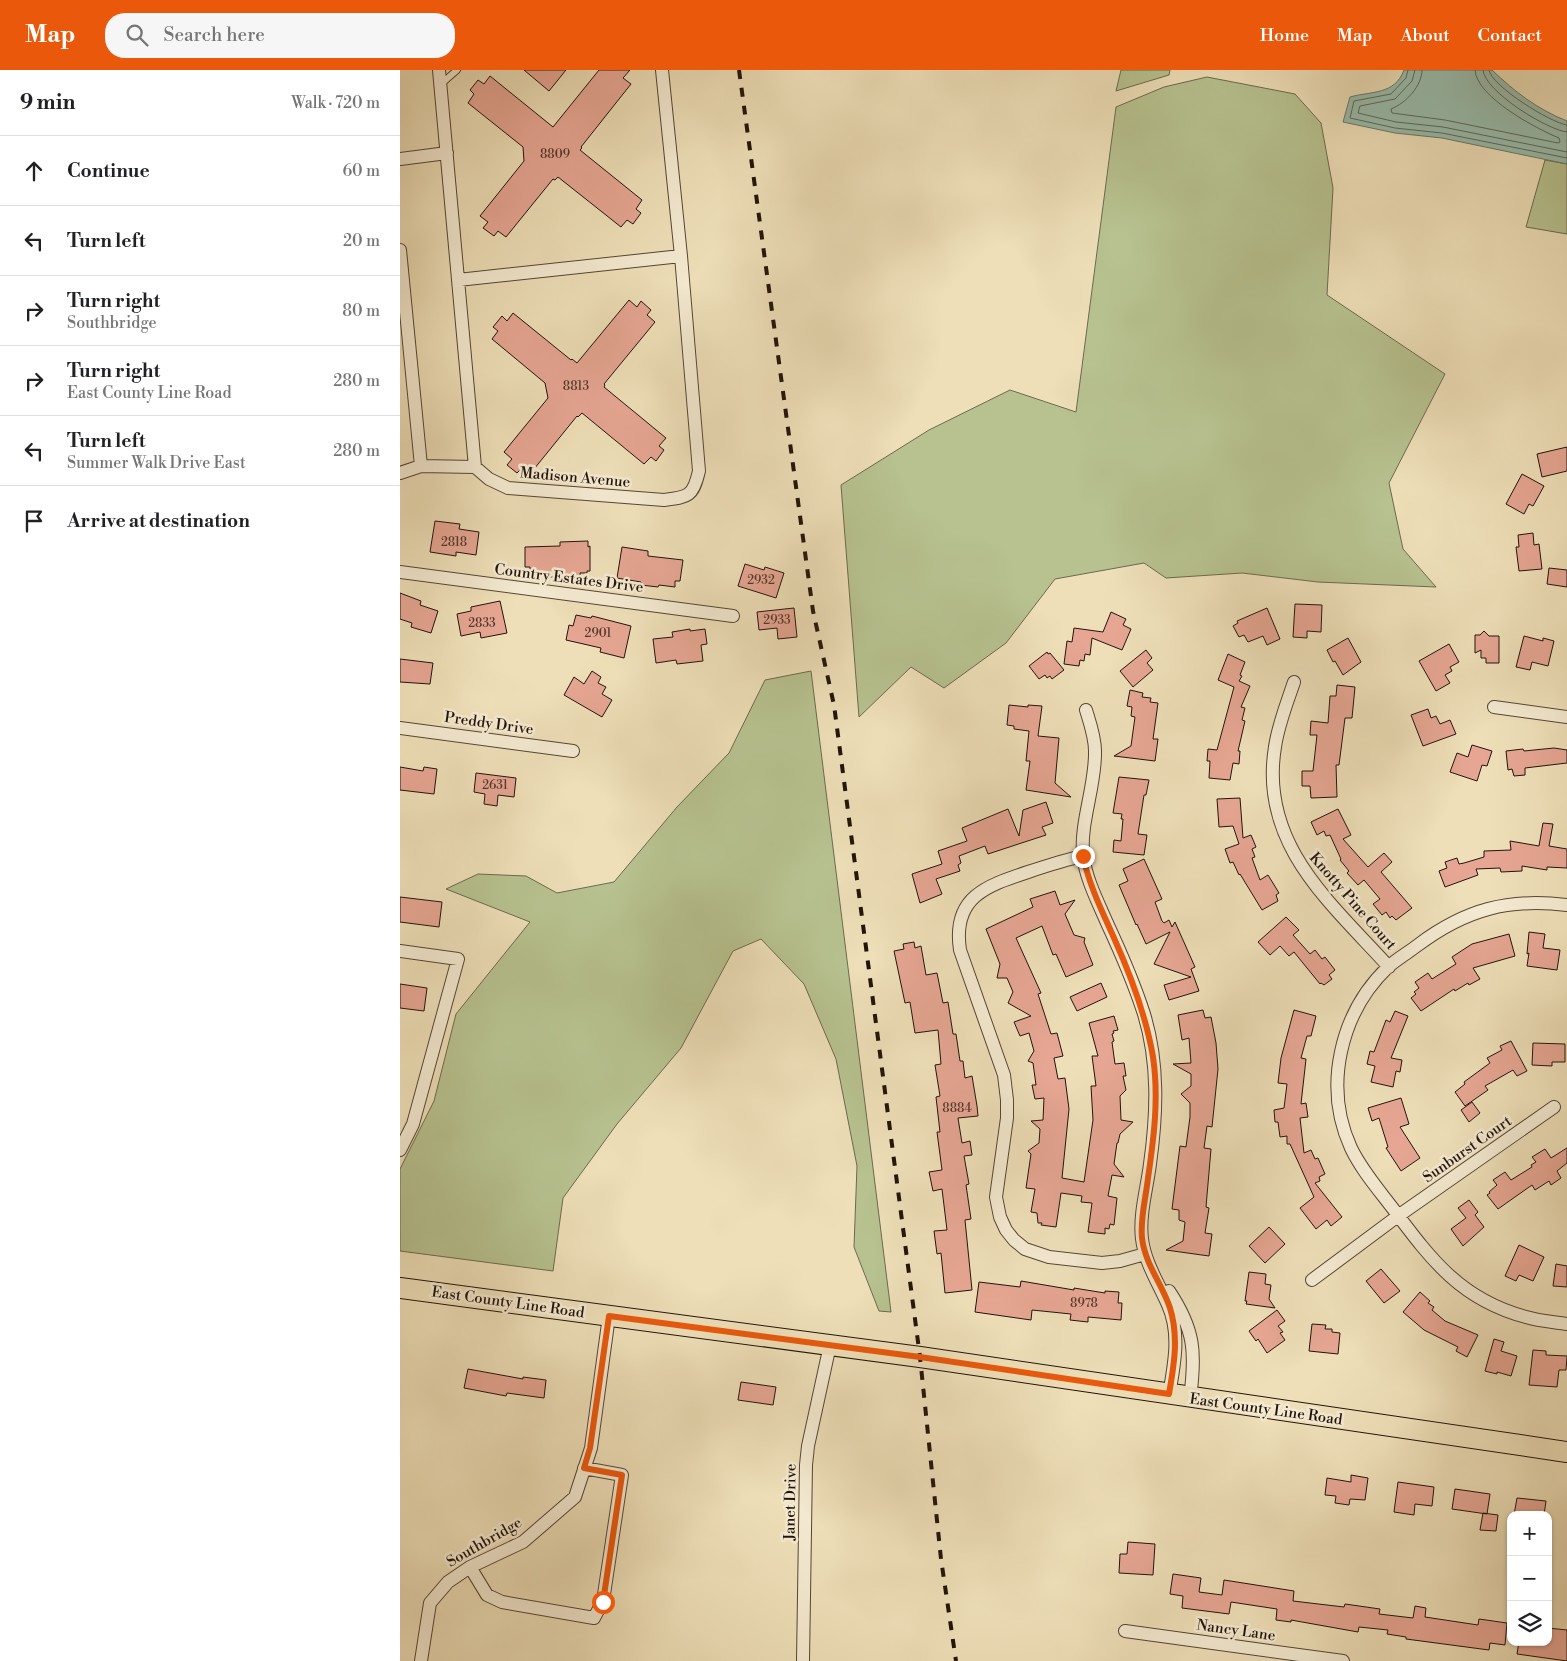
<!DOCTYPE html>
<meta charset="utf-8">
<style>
:root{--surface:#fff;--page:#f6f6f6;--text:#202124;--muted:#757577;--line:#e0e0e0;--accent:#ea580c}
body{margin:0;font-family:"Libre Bodoni",serif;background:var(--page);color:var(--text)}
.controls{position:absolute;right:15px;bottom:15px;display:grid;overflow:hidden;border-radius:10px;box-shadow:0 1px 4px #0004}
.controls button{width:45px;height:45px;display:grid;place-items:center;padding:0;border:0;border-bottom:1px solid var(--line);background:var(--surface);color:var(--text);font:25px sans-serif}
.stop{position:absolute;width:15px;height:15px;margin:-11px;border:4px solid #ea580c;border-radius:50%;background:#fff}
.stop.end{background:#ea580c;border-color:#fff;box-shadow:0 1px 5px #0008}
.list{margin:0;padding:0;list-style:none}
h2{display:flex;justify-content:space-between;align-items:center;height:65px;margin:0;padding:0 20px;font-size:21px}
h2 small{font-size:16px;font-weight:400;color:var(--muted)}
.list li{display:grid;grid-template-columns:32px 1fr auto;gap:15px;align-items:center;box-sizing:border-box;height:70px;padding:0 20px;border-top:1px solid var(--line)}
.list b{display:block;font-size:19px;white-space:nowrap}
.list p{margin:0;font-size:16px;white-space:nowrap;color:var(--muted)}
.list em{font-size:16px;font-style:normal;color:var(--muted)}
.icon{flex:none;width:28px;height:28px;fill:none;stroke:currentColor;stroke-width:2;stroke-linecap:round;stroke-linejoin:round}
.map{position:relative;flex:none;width:1167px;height:1591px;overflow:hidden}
header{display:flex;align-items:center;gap:30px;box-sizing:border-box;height:70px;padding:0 25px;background:var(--accent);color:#fff}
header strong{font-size:24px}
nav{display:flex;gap:28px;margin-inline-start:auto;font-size:18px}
.search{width:350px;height:45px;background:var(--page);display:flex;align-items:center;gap:12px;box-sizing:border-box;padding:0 18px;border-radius:20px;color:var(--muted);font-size:19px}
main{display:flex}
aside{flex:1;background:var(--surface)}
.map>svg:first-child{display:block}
.green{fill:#b7c290;stroke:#6c6a4d}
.water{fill:#99bdad;stroke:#69796c}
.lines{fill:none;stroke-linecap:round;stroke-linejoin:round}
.shore{stroke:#5e685c;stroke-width:1}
.building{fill:#e6a693;stroke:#22130a}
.lane-casing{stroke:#554636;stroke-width:8}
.street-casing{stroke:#554636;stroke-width:14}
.primary-casing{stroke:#22130a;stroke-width:22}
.lane{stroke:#f4ead1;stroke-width:6}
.street{stroke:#f4ead1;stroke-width:12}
.primary{stroke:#eedfb8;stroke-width:20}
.rail{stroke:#22130a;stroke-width:4;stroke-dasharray:9 9;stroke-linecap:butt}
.route{stroke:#ea580c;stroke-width:6}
.labels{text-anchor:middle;stroke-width:5;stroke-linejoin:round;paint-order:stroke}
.number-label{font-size:12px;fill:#53382c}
.street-label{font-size:15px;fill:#22130a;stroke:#f4ead1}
</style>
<header>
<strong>Map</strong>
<div class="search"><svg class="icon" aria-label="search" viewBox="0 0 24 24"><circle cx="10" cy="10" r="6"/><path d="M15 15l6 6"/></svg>Search here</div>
<nav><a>Home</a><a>Map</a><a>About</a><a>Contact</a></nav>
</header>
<main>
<aside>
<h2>9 min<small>Walk · 720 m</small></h2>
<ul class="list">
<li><svg class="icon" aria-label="ahead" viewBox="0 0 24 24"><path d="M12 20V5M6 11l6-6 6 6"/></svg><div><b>Continue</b></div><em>60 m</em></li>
<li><svg class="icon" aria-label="left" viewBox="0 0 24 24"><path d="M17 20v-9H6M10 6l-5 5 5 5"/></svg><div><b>Turn left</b></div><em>20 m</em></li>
<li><svg class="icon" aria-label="right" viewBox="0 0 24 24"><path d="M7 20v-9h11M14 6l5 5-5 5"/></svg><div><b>Turn right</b><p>Southbridge</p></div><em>80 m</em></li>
<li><svg class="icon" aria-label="right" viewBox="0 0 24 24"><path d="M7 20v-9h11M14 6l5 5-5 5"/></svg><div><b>Turn right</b><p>East County Line Road</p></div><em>280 m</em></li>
<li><svg class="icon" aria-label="left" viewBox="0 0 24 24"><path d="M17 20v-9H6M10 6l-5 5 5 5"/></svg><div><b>Turn left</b><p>Summer Walk Drive East</p></div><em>280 m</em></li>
<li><svg class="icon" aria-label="arrive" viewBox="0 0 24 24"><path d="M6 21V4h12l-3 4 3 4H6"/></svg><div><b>Arrive at destination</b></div></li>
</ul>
</aside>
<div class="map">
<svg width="1167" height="1591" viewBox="0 0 1167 1591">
<rect width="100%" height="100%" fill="#eedfb8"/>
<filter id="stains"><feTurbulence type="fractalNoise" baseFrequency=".004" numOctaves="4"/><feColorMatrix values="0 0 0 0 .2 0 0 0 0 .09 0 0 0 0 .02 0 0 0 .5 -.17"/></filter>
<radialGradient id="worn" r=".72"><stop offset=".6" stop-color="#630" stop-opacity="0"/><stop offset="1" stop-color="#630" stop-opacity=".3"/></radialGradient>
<path class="green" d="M721 0H770L769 5 716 21Z
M807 7 895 24 921 53 933 118 927 225 1045 304 989 413 1003 479 1036 517 918 512 842 503 766 508 744 493 655 509 606 573 544 618 511 597 459 647 441 415 529 360 610 320 676 342 716 37 764 17Z
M1145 90 1167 94V164L1126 157Z
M411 601 491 1242 479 1241 454 1177 457 1096 436 989 404 914 361 869 333 881 281 978 217 1054 163 1128 153 1201 0 1181V1099L34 1031 56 944 130 852 46 819 78 804 126 806 157 823 214 812 277 737 329 683 365 610Z"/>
<path class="water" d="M1004 0H1092C1115 22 1137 39 1167 51V94L1042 68 995 63 943 52 950 27C971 21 995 25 1004 0Z"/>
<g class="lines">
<path class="shore" d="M1008 0 1006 8 991 24 954 31 950 48 995 58 1042 63 1167 88
M1015 0 1012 11 995 29 960 36 958 43 996 52 1043 57 1167 82
M1022 0C1022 16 1006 33 991 39L992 43 1045 50 1158 73 1160 72 1159 68C1137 59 1076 27 1075 0
M1083 0C1084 21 1147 60 1167 62
M1089 0C1091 16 1151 53 1167 55"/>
</g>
<path class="building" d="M124 0H166L149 21Z
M199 0H230L223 8 231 14 181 77 182 78 180 80 242 130 236 139 241 143 233 154 227 150 221 157 158 107 155 110 153 109 106 167 98 161 94 166 83 158 88 152 80 146 124 91 123 77 68 33 74 24 70 20 78 10 84 14 90 6 153 57Z
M229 230 237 237 241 231 251 240 247 245 255 252 204 314 205 315 204 317 266 368 259 376 264 380 256 391 251 387 244 394 182 343 178 347 177 346 130 404 122 398 117 403 107 395 112 389 104 382 148 328 145 313 92 269 98 261 93 257 102 246 107 251 113 243 171 290 172 289 177 293Z
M1167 377V401L1142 407 1137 384Z
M1122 404 1144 416 1133 436 1129 434 1124 444 1106 434Z
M35 451 60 454 59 459 79 462 76 485 56 482V486L30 482Z
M1133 463 1134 475 1139 474 1142 499 1119 501 1116 477H1119L1118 465Z
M188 471V477L190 476V501H187V503H180V506L145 507V504H130V497H125V477L160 476V472Z
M222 477 248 481V486L283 490 280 511H275V517L259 515 258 517 241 515V512L217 508Z
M345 494 364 500 365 497 384 503 376 528 338 516Z
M1149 498 1167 500V517L1147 514Z
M0 523 21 531 20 535 38 541 31 563 11 557 12 553 0 549Z
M100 531 107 563 81 568 80 562 61 566 57 544 71 541V537Z
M895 534 922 535 921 562 907 561V568L893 567Z
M394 538 397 567 378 569 377 558 359 560 357 542Z
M867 538 880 569 867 575 863 566 848 572 844 565 839 567 833 556 838 553 837 551Z
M711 542 726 549 723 555 731 559 722 580 692 568 690 585 685 584 684 591 680 590 679 596 664 594 667 571 672 572 674 558 703 562Z
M176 545 191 548 192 546 231 556 224 588 200 582 201 578 166 570 169 555 173 556Z
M290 559V561L305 559 307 574 301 575 303 591 277 594 276 590 256 593 253 569 273 567 272 562Z
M1084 561 1089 566H1099V593H1086V588H1081V580L1075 583V565H1080Z
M1124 566 1143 571V568L1154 571 1148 596 1132 592 1130 600 1116 597Z
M948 568 961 592 943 605 935 591 933 592 927 580Z
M1049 574 1059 592 1050 597 1052 601 1045 605 1050 613 1036 621 1019 591Z
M746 580 752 588 747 593 753 600 733 617 720 601Z
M647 582 648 584 650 583 664 600 652 609 650 606 647 608 645 605 639 609 629 596Z
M828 584 845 592 840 605 842 606 839 611 850 616 841 637 845 638 842 650 845 651 838 681H840L839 694 833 693 830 710 809 708 810 691H807L808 679 817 680 834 617 818 610Z
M0 589 33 593 30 614 0 612Z
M192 601 201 607 198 613 206 617 202 624 212 630 202 647 164 625 174 607 184 614Z
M937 615 955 617 952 648H945L939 695H936L937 727 911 728 910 716H902V701H913L917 665H910L911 651 928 653 930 626H936Z
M730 620 743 623 742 627 751 628 750 632 758 633 753 669H758L755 691 714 686 731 676 735 647 731 646 732 637 727 636Z
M609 635 628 637V635L642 636 638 666 659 668 655 713 671 727 626 720 630 691H626L629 661 614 659V656L607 655Z
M1028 639 1031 648 1036 646 1040 654 1050 650 1056 664 1023 676 1011 645Z
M1072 675 1092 681 1087 696 1082 695 1077 711 1050 702 1057 683 1068 687Z
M1154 678 1167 680V693L1125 698V705L1114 706 1112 699 1108 700 1106 681 1123 679 1124 681Z
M0 697 23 701 24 697 37 699 34 724 0 720Z
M76 703 116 708 114 727 98 725 97 736 84 734 85 724 74 722Z
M719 707 749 710 746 725H744L738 764 747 765 744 785 713 782 714 770 721 771 723 749H721L722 744 713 743Z
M840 728 843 768 851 765 856 777 852 779 855 787 852 788 860 810 868 805 879 823 876 825 878 831 862 840 840 804 839 805 833 792 830 793 825 779 839 774 833 756 819 757 817 729Z
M646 732 653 753 642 757 646 765 588 784 585 776 559 786 561 793 558 795 560 801 536 809 542 824 520 833 512 804 542 794 538 781 567 771 562 758 608 739 619 766 623 740Z
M938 739 951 765 943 769 968 797 984 783 992 792 981 802 1012 838 996 850 992 846 990 848 986 842 982 845 973 834 980 829 964 810 958 815 947 803 949 801 940 790 941 789 930 765 926 766 924 761 917 765 911 752Z
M1143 753 1153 754 1149 776 1167 779V798L1147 797V800L1122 796V801L1101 802 1100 798 1076 799 1078 805 1045 817 1039 801 1047 798 1045 792 1057 788 1059 794 1064 793 1084 787V781L1111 780 1110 771 1139 776Z
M744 789 762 829 755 832 762 851 764 853 769 850 772 857 775 852 795 897 791 899 799 921 769 930 764 915 791 907 754 894 770 862 746 874 737 854 736 855 719 815 728 811 723 799Z
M655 821 660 835 675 830 665 844 674 865 685 868 684 872 693 895 666 907 656 884 653 885 642 856 616 868 641 923 638 924 651 964 657 963 663 986 654 988 658 1009 665 1008 669 1039 662 1108 684 1112 693 1050 691 1016H696L692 986H698L689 953 714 946 718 960 713 961 714 963 712 964 714 971 712 972 715 994 724 993 726 1006H723L726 1020 720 1026 721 1050 733 1052 720 1064 718 1073H717L714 1094 724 1107 712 1105 708 1126 717 1128 714 1155 710 1154 709 1159 705 1158V1164L688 1162 692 1133 681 1132 682 1126 661 1123 656 1157 641 1155 642 1153H638L637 1143 631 1142 635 1119 626 1118 631 1084 628 1081 639 1073 640 1059 631 1051 643 1050 644 1028 635 1029 632 1015H636L633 993 628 991 634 981 629 963 620 966 614 952 631 946 608 933 613 922 607 908H597L600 894 586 859 633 837 630 829Z
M0 827 42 832 39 857 0 852Z
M886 847 899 860 893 865 910 884 915 880 922 889 925 887 935 900 929 905 932 909 924 915 921 913 920 914 894 882 889 886 880 876 870 885 858 872Z
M1129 862 1145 864 1143 878 1160 880 1157 900 1127 896 1129 883 1127 884Z
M1109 864 1115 886 1073 898 1080 909 1069 915 1068 913 1055 921 1054 919 1021 941 1011 928 1016 924 1014 922 1019 918 1015 912 1028 903 1032 909 1056 894 1052 887 1072 874Z
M514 872 515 878 521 876 526 905 537 903 543 933 548 932 553 964H556L560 991H563L565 1008 572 1006 577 1036 578 1046 558 1048 562 1073 570 1071 572 1085 564 1086 569 1114 566 1115 571 1149 565 1150 572 1220 545 1223 541 1183 537 1184 534 1161 547 1160 542 1119 533 1121 529 1102 542 1100 537 1062H540L536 1027 540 1026 535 995 541 994 538 960 515 963 510 932 505 933 494 881 504 879 503 874Z
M701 913 707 927 677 941 670 927Z
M0 914 27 918 24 941 0 938Z
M803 940 805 948 811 947 816 973 818 999 812 1057 807 1056 804 1078 811 1079 806 1137 809 1138 805 1163 812 1164 809 1186 766 1180 783 1171 785 1152 779 1150V1140L772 1139 780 1076 786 1077 790 1047V1033L781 1024 791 1016V1004L773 994 791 993 789 968 782 970 778 945Z
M894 940 916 946 911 966H907L901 988 906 989 901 1034 906 1033 908 1047 900 1048 904 1083 911 1080 915 1089 918 1088 925 1104 919 1107 920 1111 915 1113 942 1147 931 1156 927 1150 916 1159 900 1138 914 1127 890 1074H887V1066L880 1067 878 1052H875L874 1040 884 1038 887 1014 878 1013 881 988Z
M995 941 1008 946 991 988 1002 990 1000 1002 996 1001 993 1017 971 1012 975 996 967 994 970 981 974 982 986 950 990 952Z
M1111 971 1127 1001 1117 1006 1113 1000 1085 1016 1088 1020 1065 1036 1055 1022 1065 1014 1064 1012 1090 993 1087 988 1102 980 1100 976Z
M1133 973 1165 974V992H1152V996L1132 995Z
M1001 1028 1009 1054 1000 1057 1020 1088 1001 1101 986 1078 988 1077 979 1048 972 1051 968 1038Z
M1072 1032 1080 1043 1069 1052 1061 1040Z
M1167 1078V1093L1157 1101 1161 1108 1151 1115 1149 1111 1135 1120 1132 1115 1098 1139 1087 1125 1090 1123 1089 1122 1097 1115 1093 1110 1105 1102 1111 1110 1132 1097 1131 1095 1136 1092 1132 1087 1145 1079 1151 1088Z
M1069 1130 1078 1142 1075 1145 1084 1157 1063 1176 1051 1159 1066 1148 1058 1138Z
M869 1157 885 1174 865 1193 849 1176Z
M1119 1175 1144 1187 1133 1211 1119 1205 1116 1211 1105 1206Z
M1156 1194 1167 1196V1217L1153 1216Z
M981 1199 1000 1221 984 1233 966 1211Z
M849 1202 866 1204 865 1214 871 1215 869 1229 875 1238 846 1234 847 1231H845Z
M621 1211 674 1220V1218L705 1223V1221L719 1222 718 1233H722L721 1250 688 1247V1252L670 1250 671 1244 632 1240 631 1250 575 1242 579 1212 620 1217Z
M1020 1222 1030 1231 1028 1233 1034 1237 1032 1240 1045 1251 1078 1265 1067 1287 1056 1281 1058 1277 1024 1260 1003 1242Z
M877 1240 885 1251 878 1256 883 1262 880 1263 885 1270 867 1283 858 1269 856 1271 849 1261Z
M912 1254 926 1255 925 1259H932V1262L940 1263 938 1284 909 1281Z
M1094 1269 1104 1272 1101 1281 1117 1286 1111 1306 1097 1302V1304L1085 1301Z
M1133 1280 1146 1281V1285L1167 1286 1166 1300H1159L1157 1317 1129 1315Z
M68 1299 123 1309V1307L146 1310 144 1328 107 1323 106 1326 64 1318Z
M341 1312 376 1317 373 1335 338 1330Z
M951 1405 968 1408 965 1430 950 1429 949 1435 935 1433 936 1426 925 1425 927 1408 951 1412Z
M998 1412 1034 1417 1032 1436 1015 1434 1014 1445 994 1442Z
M1055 1419 1090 1424 1087 1444 1052 1439Z
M1117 1428 1146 1431 1144 1445H1114Z
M1083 1443 1098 1445 1096 1461 1080 1460Z
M728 1472 755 1474 753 1505 719 1503 720 1484H727Z
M773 1504 801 1508 799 1522 822 1525 824 1510 894 1521 893 1531 944 1537 945 1534 980 1539 979 1544 1013 1548 1015 1536 1026 1538 1025 1547 1078 1555 1079 1549 1107 1553 1105 1575 1090 1573 1089 1580 1006 1569V1567L987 1564 988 1560 959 1557 958 1562 891 1550V1552L876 1550 877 1539 831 1532 829 1544 782 1538 783 1526 770 1524Z
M1148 1558 1167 1560V1591L1117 1584 1119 1572H1148Z"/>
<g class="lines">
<defs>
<path id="lane" d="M41 14 57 0"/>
<path id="street" d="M39 0 75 397
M0 89 47 83
M0 180 21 396
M58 210 281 186
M0 403 21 396 75 397 89 409 108 418 264 430C288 427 293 427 299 401L281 186 262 0
M0 502 333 546
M894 612C887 633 878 655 875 677 859 774 930 832 989 897
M1094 637 1167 647
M686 640C690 653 695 667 695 681 696 715 680 751 683 786 686 809 698 832 707 853 721 883 734 913 744 944 759 993 757 1044 750 1094 747 1118 739 1145 742 1169 745 1193 759 1214 768 1235 781 1264 774 1295 769 1325
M0 658 173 681
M683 786C664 790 646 796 628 802 586 816 552 827 560 880L604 1005 607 1030V1048L596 1127 600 1147 606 1160 614 1170 625 1179 649 1187 702 1193 720 1191 745 1184
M1167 835C1109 828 1066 839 1018 875 1009 882 997 889 988 897 940 943 923 1017 951 1078 962 1101 979 1120 994 1140 1032 1191 1062 1230 1126 1247 1139 1251 1154 1252 1167 1254
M0 881 58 889 13 1054 0 1080
M912 1210 998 1146 1154 1037
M769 1221C795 1260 796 1283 790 1328
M70 1497 87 1525 102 1532 194 1548 203 1531 222 1405 184 1398
M725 1561 943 1591
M21 1591 30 1533 48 1512 70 1497 123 1472 175 1427 191 1378 209 1246
M403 1591 406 1395 408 1376 430 1275"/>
<path id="primary" d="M0 1218 520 1287 1167 1382"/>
</defs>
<use href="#lane" class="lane-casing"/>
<use href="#street" class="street-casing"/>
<use href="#primary" class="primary-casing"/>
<use href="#lane" class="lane"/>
<use href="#street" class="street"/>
<use href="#primary" class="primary"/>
<path class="rail" d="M339 0 413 541 434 635 520 1287 541 1489 556 1591"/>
</g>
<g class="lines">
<path class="route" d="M203 1532 222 1405 184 1398 190 1378 209 1246 520 1287 769 1324C774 1295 779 1267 770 1238 762 1214 745 1194 742 1168 740 1148 746 1127 748 1108 754 1067 759 1027 753 987 746 945 731 906 714 868 702 841 689 815 683 786"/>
</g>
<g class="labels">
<g class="number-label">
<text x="155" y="88">8809</text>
<text x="176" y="320">8813</text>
<text x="54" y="476">2818</text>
<text x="361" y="514">2932</text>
<text x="377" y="554">2933</text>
<text x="82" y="557">2833</text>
<text x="198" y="567">2901</text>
<text x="95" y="719">2631</text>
<text x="557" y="1042">8884</text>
<text x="684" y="1237">8978</text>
</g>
<g class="street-label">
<text transform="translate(175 407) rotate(5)" y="5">Madison Avenue</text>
<text transform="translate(169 508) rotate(7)" y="5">Country Estates Drive</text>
<text transform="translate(89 653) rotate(8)" y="5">Preddy Drive</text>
<text transform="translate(953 831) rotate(49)" y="5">Knotty Pine Court</text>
<text transform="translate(1067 1079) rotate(-35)" y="5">Sunburst Court</text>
<text transform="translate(108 1232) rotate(8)" y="5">East County Line Road</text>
<text transform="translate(866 1339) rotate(8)" y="5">East County Line Road</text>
<text transform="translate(390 1432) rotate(-89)" y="5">Janet Drive</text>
<text transform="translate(84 1472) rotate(-30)" y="5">Southbridge</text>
<text transform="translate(836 1560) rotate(8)" y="5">Nancy Lane</text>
</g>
</g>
<rect width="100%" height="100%" filter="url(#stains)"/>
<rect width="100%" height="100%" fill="url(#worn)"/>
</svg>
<div class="controls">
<button>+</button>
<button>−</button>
<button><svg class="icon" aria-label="layers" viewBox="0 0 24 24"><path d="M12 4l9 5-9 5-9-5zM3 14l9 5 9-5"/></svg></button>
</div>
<div class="stop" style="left:203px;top:1532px"></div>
<div class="stop end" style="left:683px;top:786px"></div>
</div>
</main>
